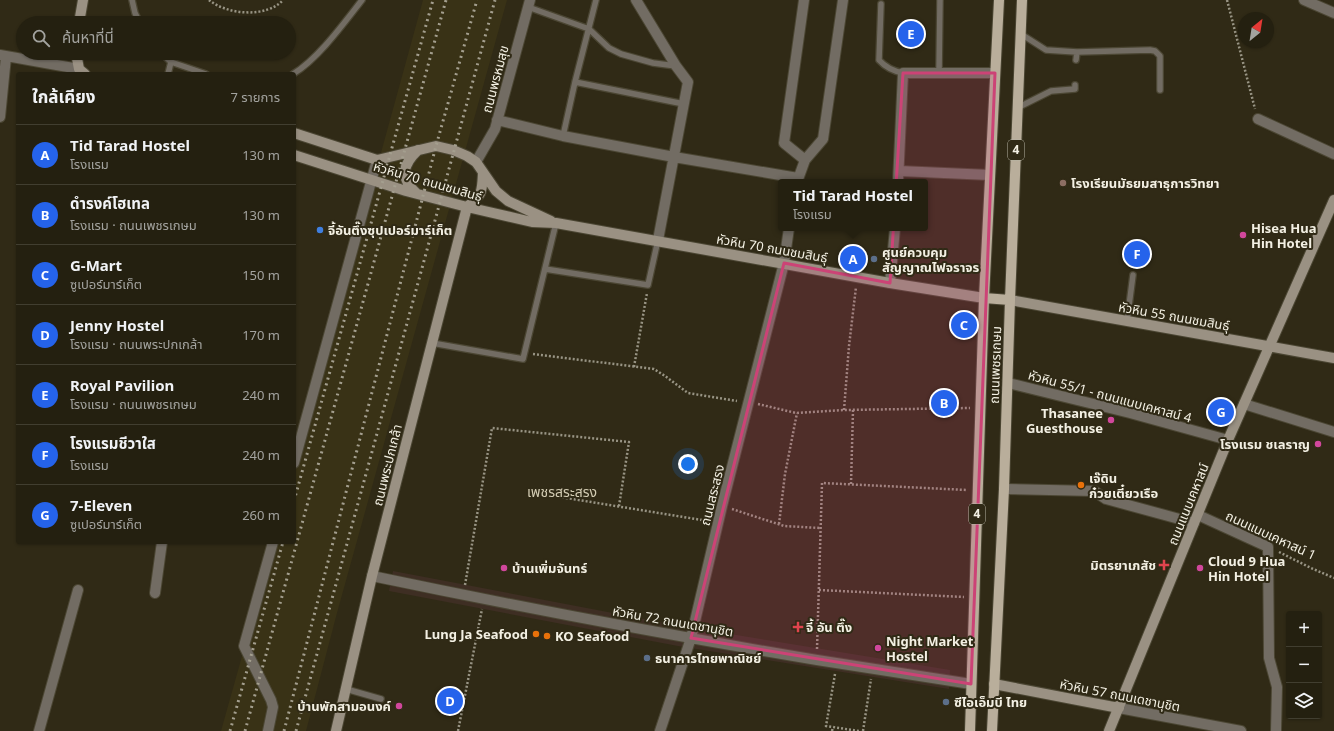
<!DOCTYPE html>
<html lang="th">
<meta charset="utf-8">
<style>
:root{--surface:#242010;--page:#2c2819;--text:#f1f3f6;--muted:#a3a39f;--line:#413e30;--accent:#2563eb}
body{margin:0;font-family:"Noto Sans","Noto Sans Thai",sans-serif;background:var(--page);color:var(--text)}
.controls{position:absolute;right:12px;bottom:12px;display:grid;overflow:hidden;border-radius:4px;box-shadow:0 1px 3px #0004}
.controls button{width:36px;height:36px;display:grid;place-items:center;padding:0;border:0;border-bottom:1px solid var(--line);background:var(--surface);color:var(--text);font:20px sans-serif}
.compass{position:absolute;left:1238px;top:12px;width:36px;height:36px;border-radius:50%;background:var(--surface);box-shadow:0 1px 3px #0004;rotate:30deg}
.you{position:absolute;left:688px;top:464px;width:14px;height:14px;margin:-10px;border:3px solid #fff;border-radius:50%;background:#1a73e8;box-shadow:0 0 0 6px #1a73e833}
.badge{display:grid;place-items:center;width:26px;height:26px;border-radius:50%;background:var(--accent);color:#fff;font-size:13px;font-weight:700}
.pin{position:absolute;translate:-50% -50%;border:2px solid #fff;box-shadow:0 1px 4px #0006}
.popup{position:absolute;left:778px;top:179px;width:150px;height:52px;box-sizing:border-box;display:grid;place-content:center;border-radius:4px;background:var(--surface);filter:drop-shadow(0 1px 3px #0005);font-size:13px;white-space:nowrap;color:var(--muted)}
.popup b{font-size:15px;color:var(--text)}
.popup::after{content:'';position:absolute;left:50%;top:100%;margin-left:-8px;border:8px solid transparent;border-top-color:var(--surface)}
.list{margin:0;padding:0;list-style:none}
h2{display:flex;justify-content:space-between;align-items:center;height:52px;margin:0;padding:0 16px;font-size:17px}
h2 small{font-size:13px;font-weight:400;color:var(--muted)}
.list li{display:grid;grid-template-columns:26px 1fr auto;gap:12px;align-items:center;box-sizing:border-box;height:60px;padding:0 16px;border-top:1px solid var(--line)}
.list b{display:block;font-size:15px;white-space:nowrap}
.list p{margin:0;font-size:13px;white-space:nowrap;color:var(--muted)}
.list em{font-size:13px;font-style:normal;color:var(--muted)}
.icon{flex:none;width:22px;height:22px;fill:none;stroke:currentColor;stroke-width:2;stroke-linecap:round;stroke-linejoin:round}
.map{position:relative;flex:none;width:1334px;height:731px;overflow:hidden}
.search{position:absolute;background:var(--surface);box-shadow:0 1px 3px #0004;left:16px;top:16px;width:280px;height:44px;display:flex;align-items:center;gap:10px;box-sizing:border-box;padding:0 14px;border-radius:22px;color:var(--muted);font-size:15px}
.panel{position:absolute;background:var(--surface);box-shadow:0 1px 3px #0004;left:16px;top:72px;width:280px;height:472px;border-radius:4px}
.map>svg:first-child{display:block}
.commercial{fill:#3e2e23}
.built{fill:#393216}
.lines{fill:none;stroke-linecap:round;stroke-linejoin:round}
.lane-casing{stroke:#4b4633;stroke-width:8}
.street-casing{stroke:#4b4633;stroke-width:12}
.secondary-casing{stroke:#4b4633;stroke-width:12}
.primary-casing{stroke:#4b4633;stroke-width:12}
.path{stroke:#989484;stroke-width:2.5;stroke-dasharray:2 2;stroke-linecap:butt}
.lane{stroke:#726c63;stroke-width:5.5}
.street{stroke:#726c63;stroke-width:10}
.secondary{stroke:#9a9183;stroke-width:10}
.primary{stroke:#b9ae9b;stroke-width:10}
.rail{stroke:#a49f8f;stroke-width:3;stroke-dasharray:2 4;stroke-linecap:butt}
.marked{fill:#cc4376;fill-opacity:0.2;stroke:#cc4376;stroke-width:3;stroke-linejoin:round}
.education-dot{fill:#8d6e63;stroke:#302a16;stroke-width:1.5}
.shop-dot{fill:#3f7fe0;stroke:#302a16;stroke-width:1.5}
.hotel-dot{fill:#d1479c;stroke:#302a16;stroke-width:1.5}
.service-dot{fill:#5c6f8a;stroke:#302a16;stroke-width:1.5}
.food-dot{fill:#e8710a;stroke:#302a16;stroke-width:1.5}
.health-dot{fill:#e0444e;stroke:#302a16;stroke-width:1.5}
.labels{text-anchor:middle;stroke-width:4;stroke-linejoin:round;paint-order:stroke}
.shield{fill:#302a16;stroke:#b8b5a6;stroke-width:1}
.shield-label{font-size:12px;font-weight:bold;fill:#f3f0e3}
.street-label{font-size:13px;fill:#f3f0e3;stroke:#302a16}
.poi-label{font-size:13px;font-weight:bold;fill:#f3f0e3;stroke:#302a16;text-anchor:start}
.neighbourhood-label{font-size:14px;fill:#d3ccb3;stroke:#302a16}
</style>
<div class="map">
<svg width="1334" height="731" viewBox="0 0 1334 731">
<rect width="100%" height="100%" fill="#302a16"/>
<path class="commercial" d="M393 571 681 626 950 670 949 689 678 646 389 591Z"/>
<path class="built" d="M423 0H507L337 613 306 731H221L274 542H294V469Z"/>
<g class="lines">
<defs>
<path id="lane" d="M132 0 135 13 140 23
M881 4 879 60C886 68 893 71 903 73
M528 7 589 29 609 48 621 54 653 63 676 66
M1021 34 1046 50 1077 52 1076 60
M1077 52 1150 50 1155 51 1160 56V90
M161 53 171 62 206 74
M939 73 940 0
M168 74 171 62
M293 74C318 59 344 23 362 0
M575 82 684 104
M1017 108 1051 91 1075 89V85
M563 136 575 82 596 0
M545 269 648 285 658 240
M1127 321 1133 275
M432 343 523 359 556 223
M346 689 381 699"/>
<path id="street" d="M636 0 676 66 688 82 658 240
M804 0 784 143 805 160
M1304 0 1334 13
M0 55 79 69
M0 117 6 57
M1258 119 1334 154
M497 120 563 136 674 157 798 178
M476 162 495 129 530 0
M899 171 990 175
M797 182 805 160 823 139 843 0
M898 182 903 73H995
M890 283 895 228
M1008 383 1130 413 1228 440
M1244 404 1334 432
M294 463 377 160
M1004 489 1094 491 1106 499 1194 523
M1198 515 1268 547 1269 658 1277 687 1276 731
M372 576C520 607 668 635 817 660 868 668 920 676 971 684
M155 593 162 542
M1119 708 1241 731
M39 731 78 590
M268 731 273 707 271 700 244 646 273 542
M660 731 691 638 722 506 784 263 789 228"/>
<path id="secondary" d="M79 23 83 0
M76 53 79 69 85 74
M294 133 377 160 436 146 453 150 467 156 476 162 496 191 508 201 551 221
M294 155 406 191 467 207 532 222 556 223 890 283 984 298
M416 193C400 178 402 165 418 150
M1010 300 1334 358
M994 684 1119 708
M336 731 372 576 467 207C483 194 482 192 483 172
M1109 731 1228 440 1334 200"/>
<path id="primary" d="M984 298 1010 300
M970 731 984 298 999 0
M992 731 1004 489 1010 300 1022 0"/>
</defs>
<use href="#lane" class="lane-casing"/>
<use href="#street" class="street-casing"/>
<use href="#secondary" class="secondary-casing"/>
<use href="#primary" class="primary-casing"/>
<path class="path" d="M209 0C227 15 267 18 283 0
M1227 0 1255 109
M533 354 654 369 665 376 688 393 737 401
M634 367 647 293
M758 404 796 413 844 410 970 408
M844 410 849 346 856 287
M851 484 853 410
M554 496 708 521
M732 509 784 526 820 528
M779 524 785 474 797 413
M1279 552 1311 568 1334 578
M465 585 492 428 629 442 619 506
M819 590 964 597
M817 649 822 483 967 490
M835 674 826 726 859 731
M458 731 482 609
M832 731 833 727
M863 731 871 679"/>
<use href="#lane" class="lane"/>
<use href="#street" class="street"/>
<use href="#secondary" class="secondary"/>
<use href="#primary" class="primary"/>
<path class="rail" d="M294 501 433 0
M230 731 283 542
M245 731 446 0
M284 731 436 146 477 0
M296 731 495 0"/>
</g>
<path class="marked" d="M903 73H995L971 684 691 638 784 263 890 283Z"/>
<circle class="education-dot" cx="1063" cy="183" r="4"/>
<circle class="shop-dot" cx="320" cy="230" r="4"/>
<g class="hotel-dot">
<circle cx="1243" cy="235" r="4"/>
<circle cx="1111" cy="420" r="4"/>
<circle cx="1318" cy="444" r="4"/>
<circle cx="504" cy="568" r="4"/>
<circle cx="1200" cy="568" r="4"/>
<circle cx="878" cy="648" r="4"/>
<circle cx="399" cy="706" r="4"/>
</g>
<g class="service-dot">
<circle cx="874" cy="259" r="4"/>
<circle cx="647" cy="658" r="4"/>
<circle cx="946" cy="702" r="4"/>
</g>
<g class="food-dot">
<circle cx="1081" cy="485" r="4"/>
<circle cx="536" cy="634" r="4"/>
<circle cx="547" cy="636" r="4"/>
</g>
<g class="health-dot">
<path d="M1162 559h4v4h4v4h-4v4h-4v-4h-4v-4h4z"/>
<path d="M796 621h4v4h4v4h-4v4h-4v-4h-4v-4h4z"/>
</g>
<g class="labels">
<g class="shield">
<rect x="1008" y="140" width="16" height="20" rx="3"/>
<rect x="969" y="504" width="16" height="20" rx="3"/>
</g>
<g class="shield-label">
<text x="1016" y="154">4</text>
<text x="977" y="518">4</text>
</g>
<g class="street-label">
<text transform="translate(495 79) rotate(-75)" y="5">ถนนพรหมสุข</text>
<text transform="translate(428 181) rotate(16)" y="5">หัวหิน 70 ถนนชมสินธุ์</text>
<text transform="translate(772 248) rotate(10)" y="5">หัวหิน 70 ถนนชมสินธุ์</text>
<text transform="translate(1174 316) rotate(10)" y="5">หัวหิน 55 ถนนชมสินธุ์</text>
<text transform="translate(995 365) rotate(-88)" y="5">ถนนเพชรเกษม</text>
<text transform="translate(1110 396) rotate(15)" y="5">หัวหิน 55/1 - ถนนแนบเคหาสน์ 4</text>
<text transform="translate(387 465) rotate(-76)" y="5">ถนนพระปกเกล้า</text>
<text transform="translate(712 495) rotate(-76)" y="5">ถนนสระสรง</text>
<text transform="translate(1188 504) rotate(-68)" y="5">ถนนแนบเคหาสน์</text>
<text transform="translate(1271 535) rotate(25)" y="5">ถนนแนบเคหาสน์ 1</text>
<text transform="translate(673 621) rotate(10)" y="5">หัวหิน 72 ถนนเดชานุชิต</text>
<text transform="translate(1120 695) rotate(11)" y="5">หัวหิน 57 ถนนเดชานุชิต</text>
</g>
<g class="poi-label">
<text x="1071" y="188">โรงเรียนมัธยมสาธุการวิทยา</text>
<text x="1251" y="233">Hisea Hua<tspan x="1251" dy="15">Hin Hotel</tspan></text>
<text x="328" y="235">จี้อันตึ๊งซุปเปอร์มาร์เก็ต</text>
<text x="882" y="257">ศูนย์ควบคุม<tspan x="882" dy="15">สัญญาณไฟจราจร</tspan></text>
<text x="1103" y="418" text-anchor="end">Thasanee<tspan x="1103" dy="15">Guesthouse</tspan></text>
<text x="1310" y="449" text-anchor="end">โรงแรม ชเลราญ</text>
<text x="1089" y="483">เจ๊ดิน<tspan x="1089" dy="15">ก๋วยเตี๋ยวเรือ</tspan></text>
<text x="1208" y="566">Cloud 9 Hua<tspan x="1208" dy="15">Hin Hotel</tspan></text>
<text x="1156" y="570" text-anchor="end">มิตรยาเภสัช</text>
<text x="512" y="573">บ้านเพิ่มจันทร์</text>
<text x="806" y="632">จี้ อัน ตึ๊ง</text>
<text x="528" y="639" text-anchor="end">Lung Ja Seafood</text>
<text x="555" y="641">KO Seafood</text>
<text x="886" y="646">Night Market<tspan x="886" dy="15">Hostel</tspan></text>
<text x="655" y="663">ธนาคารไทยพาณิชย์</text>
<text x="954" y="707">ซีไอเอ็มบี ไทย</text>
<text x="391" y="711" text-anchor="end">บ้านพักสามอนงค์</text>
</g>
<g class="neighbourhood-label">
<text x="562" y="497">เพชรสระสรง</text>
</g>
</g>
</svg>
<div class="controls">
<button>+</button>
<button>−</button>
<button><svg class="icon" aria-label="layers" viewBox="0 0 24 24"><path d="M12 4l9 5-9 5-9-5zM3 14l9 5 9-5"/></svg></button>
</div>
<svg class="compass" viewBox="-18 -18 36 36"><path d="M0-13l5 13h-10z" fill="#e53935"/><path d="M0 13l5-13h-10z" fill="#a3a39f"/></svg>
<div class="you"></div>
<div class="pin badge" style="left:853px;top:259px">A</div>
<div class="popup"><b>Tid Tarad Hostel</b>โรงแรม</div>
<div class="pin badge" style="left:944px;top:403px">B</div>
<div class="pin badge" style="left:964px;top:325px">C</div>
<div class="pin badge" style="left:450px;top:701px">D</div>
<div class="pin badge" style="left:911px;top:34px">E</div>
<div class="pin badge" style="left:1137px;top:254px">F</div>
<div class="pin badge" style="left:1221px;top:412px">G</div>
<div class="search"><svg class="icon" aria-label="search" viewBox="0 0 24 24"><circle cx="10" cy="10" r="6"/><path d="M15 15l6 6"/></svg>ค้นหาที่นี่</div>
<section class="panel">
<h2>ใกล้เคียง<small>7 รายการ</small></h2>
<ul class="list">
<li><span class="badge">A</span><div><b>Tid Tarad Hostel</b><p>โรงแรม</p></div><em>130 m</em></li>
<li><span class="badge">B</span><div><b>ดำรงค์โฮเทล</b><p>โรงแรม · ถนนเพชรเกษม</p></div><em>130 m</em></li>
<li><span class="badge">C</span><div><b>G-Mart</b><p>ซูเปอร์มาร์เก็ต</p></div><em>150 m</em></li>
<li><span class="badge">D</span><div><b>Jenny Hostel</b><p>โรงแรม · ถนนพระปกเกล้า</p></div><em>170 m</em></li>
<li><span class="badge">E</span><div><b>Royal Pavilion</b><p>โรงแรม · ถนนเพชรเกษม</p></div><em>240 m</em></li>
<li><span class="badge">F</span><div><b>โรงแรมชีวาใส</b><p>โรงแรม</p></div><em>240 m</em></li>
<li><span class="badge">G</span><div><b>7-Eleven</b><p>ซูเปอร์มาร์เก็ต</p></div><em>260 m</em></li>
</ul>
</section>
</div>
